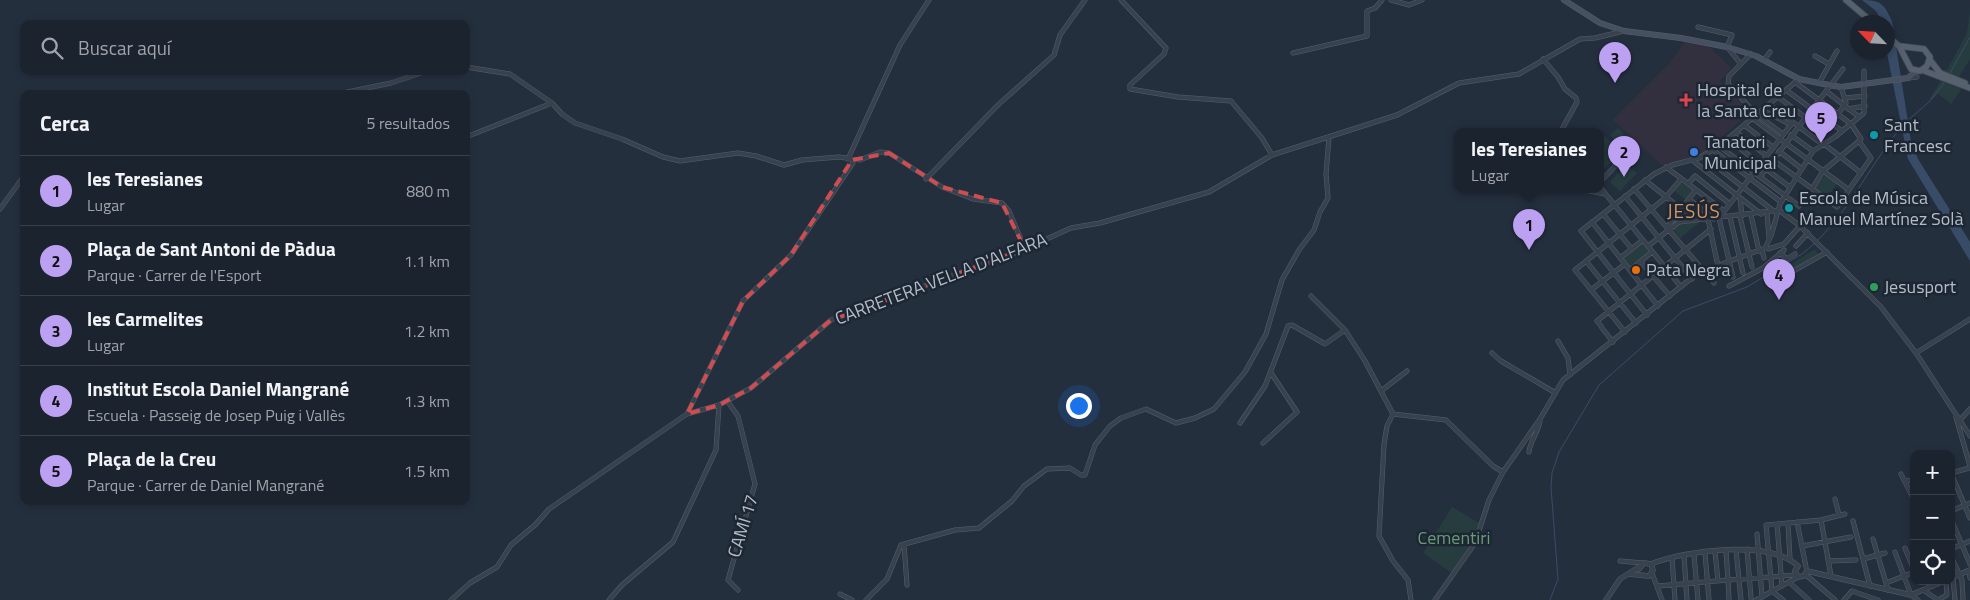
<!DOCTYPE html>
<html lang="es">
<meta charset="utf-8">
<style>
:root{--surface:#1b232e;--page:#282f3a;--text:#f1f3f6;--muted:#a0a4aa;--line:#39404a;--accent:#bca0f2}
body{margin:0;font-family:"Titillium Web",sans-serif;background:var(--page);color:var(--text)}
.controls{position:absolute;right:15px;bottom:15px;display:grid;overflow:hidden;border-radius:10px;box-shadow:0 2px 8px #0003}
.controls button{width:45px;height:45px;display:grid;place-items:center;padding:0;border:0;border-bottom:1px solid var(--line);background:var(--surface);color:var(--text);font:25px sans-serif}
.compass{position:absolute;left:1850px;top:15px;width:45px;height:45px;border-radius:50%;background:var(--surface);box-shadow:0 2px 8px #0003;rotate:295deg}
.you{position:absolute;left:1078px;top:405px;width:18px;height:18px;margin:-12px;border:4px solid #fff;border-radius:50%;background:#1a73e8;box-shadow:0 0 0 8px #1a73e833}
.badge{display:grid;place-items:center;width:32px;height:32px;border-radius:50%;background:var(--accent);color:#111;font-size:16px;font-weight:700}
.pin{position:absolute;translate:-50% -41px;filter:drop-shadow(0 1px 2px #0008)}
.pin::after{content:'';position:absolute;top:26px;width:18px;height:15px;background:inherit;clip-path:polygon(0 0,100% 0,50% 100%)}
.popup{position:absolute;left:1454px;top:128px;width:150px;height:65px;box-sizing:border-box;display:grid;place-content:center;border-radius:10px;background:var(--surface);filter:drop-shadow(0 1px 4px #0005);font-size:16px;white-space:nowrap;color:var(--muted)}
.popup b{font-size:19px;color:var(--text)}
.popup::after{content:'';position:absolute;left:50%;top:100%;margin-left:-10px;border:10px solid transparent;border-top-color:var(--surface)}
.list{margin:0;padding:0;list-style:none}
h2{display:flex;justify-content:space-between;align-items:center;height:65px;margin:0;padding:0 20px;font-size:21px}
h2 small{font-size:16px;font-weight:400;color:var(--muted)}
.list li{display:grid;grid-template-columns:32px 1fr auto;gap:15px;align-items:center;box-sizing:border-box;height:70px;padding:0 20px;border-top:1px solid var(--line)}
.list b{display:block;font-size:19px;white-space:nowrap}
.list p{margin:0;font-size:16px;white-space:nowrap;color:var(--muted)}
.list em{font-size:16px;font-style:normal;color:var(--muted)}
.icon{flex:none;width:28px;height:28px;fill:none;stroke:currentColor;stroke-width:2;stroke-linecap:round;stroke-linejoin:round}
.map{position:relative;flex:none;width:1970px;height:600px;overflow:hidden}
.search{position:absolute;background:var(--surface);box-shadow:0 2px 8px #0003;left:20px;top:20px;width:450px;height:55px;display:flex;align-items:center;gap:12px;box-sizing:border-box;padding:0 18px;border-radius:10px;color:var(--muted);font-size:19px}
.panel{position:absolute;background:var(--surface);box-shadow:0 2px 8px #0003;left:20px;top:90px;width:450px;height:415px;border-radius:10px}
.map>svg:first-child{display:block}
.medical{fill:#32303f}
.green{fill:#263c3f}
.water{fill:#394c67}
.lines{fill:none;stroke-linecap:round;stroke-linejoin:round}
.stream{stroke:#394c67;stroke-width:1}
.minor-casing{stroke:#565f6c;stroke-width:5}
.tertiary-casing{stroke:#565f6c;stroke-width:5.5}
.secondary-casing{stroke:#565f6c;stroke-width:6}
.primary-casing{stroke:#414a57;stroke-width:7}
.minor{stroke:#38414e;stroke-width:4}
.tertiary{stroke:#38414e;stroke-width:4.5}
.secondary{stroke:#465061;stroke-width:5}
.primary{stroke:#56606e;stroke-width:5.5}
.marked{fill:none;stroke:#ce4d50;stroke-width:4;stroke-dasharray:10 6;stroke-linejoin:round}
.health-dot{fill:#e0444e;stroke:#1d2633;stroke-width:2}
.culture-dot{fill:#0f9aa8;stroke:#1d2633;stroke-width:2}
.shop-dot{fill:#3f7fe0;stroke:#1d2633;stroke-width:2}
.food-dot{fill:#e8710a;stroke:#1d2633;stroke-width:2}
.leisure-dot{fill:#2e9e5b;stroke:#1d2633;stroke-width:2}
.labels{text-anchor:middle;stroke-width:5;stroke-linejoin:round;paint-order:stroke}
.poi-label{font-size:18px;fill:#b4bcc9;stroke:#1d2633;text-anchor:start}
.street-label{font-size:18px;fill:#b4bcc9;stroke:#1d2633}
.park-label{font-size:18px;fill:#6b9a76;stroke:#1d2633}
.neighbourhood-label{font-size:19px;letter-spacing:1px;fill:#d59563;stroke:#1d2633}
</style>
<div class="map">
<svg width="1970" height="600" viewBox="0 0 1970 600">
<rect width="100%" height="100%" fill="#242f3e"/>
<path class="medical" d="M1685 42 1708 46 1731 68 1720 81 1750 112 1704 153 1662 165 1613 120 1668 65Z"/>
<path class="green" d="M1970 10V59L1959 77 1961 90 1951 104 1938 94 1932 100 1930 98 1940 82V70H1947L1967 33Z
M1618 128 1633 144 1625 151 1610 135Z
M1601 132 1621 153 1600 172V133Z
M1626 165 1637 173 1620 191 1610 182Z
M1825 175 1837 184 1827 198 1815 190V187Z
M1680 182 1693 191 1686 200 1673 190Z
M1701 221 1680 238 1672 228 1680 223Z
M1643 242 1650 252 1629 267 1623 258Z
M1815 249 1818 254 1781 275 1780 271Z
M1452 507 1481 524 1473 542 1452 573 1423 553Z"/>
<path class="water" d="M1862 0C1881 0 1884 4 1892 21L1911 141 1918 159 1970 242V261L1908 159 1887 53 1888 22H1882L1876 11Z"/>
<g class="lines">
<path class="stream" d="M1950 73 1970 37
M1906 122 1929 102 1944 83
M1818 240C1852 207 1872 161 1903 125
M1550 600 1558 579 1551 487 1552 473 1559 452 1599 385 1683 311 1747 287 1802 254 1815 243"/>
<defs>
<path id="minor" d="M1121 0 1166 48 1164 54 1130 85V89L1178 97 1231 101 1262 138 1272 155
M1391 0 1409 5 1422 0
M1698 27 1732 35 1727 47 1741 64
M1293 53 1367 36V11L1375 8 1382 0
M1751 54 1729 76 1728 84 1756 114 1783 134
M1815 56 1829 64
M1543 59 1558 77 1565 89 1576 98 1577 102 1561 131
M1764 60 1770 52
M466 67 510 74 552 103 562 114 575 123 622 139 663 157 680 161 738 153 756 156 784 165 802 160 839 157 860 160 880 152 889 153 942 187 973 199 1002 203 1009 211 1025 249
M1908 78 1917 77
M1819 83 1837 51
M1786 90 1842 131
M1826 91 1859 117
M338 94 391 83 427 71
M1778 97 1825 132
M1845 98 1865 96
M1769 104 1818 141 1846 103 1841 87
M1848 109 1865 106
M1762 110 1791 125
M1752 118 1849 190
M1744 125 1773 147
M1736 132 1767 156
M1791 135 1813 151
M466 137 552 103
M1728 139 1760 164
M1824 144 1861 173
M1719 146 1799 206
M1713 150 1781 202
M1779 151 1802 169
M1703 156 1775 212
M848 159 900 45 929 0
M1692 160 1761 214
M1773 160 1837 207 1871 158 1859 141 1861 139 1851 124 1795 82
M1666 167 1724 211
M1766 169 1790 187
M1760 177 1843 69
M926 179 999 104 1054 55 1060 35 1085 0
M1645 180 1695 220
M1600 182 1620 161
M1688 184 1695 176 1730 204
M1600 187 1681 287
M1580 189 1605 194
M1634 189 1714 283
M1812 189 1823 171 1859 141
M1625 196 1692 279
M1740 198 1742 216
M1689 199 1714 219
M0 209 24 176
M1681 209 1696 190
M1779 210 1800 226 1881 307 1916 353 1970 436
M1767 213 1769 238
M1603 214 1632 249
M1751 215 1759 251
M1730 217 1743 273
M1740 217 1752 267
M1708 219 1718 266
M1592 222 1658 306
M1668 226 1682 210
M1648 246 1679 222 1779 210
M1796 246 1808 233
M1768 249 1784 244 1800 226
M1762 250 1764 258
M1780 253 1787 259 1795 254
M1620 258 1643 240
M1586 261 1636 323
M1641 262 1670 296
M1630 270 1652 252
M1788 274 1827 252
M1733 277 1719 218 1793 122
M1729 286 1763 268 1784 250
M1591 290 1625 264
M1311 296 1345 330 1365 361 1393 414 1446 420 1493 466 1503 472
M1647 315 1581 231 1654 174 1672 165 1699 158 1719 146 1799 79
M1601 326 1597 321 1711 229
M1602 328 1613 342
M1625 332 1575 270 1664 199 1681 179
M1558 341 1568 358 1570 375
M1492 353 1501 361 1554 392
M1916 353 1970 319
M1381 391 1407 371
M728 402 738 416 755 484 728 580 738 590
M687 414 743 301 791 255 853 163 852 160
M1393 414 1387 426 1384 444 1379 536 1393 561 1408 580 1411 600
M1956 417 1970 466
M1960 420 1970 409
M1240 423 1265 386 1288 326 1292 325 1325 344 1345 330
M1263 443 1297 412 1271 373
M1529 452C1530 441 1538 433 1540 421
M1951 473 1970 518
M1951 473 1970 468
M1901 474 1914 500
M1904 480 1914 481
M1835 499 1839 515
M106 501H114
M1951 511 1970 503
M1951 519 1970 564
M1821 520 1831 576
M1853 521 1870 586
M1797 522 1806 567
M1788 523 1790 559
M1777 524 1782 586
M1757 534 1762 597
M1873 539 1888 590
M904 544 907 585
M1802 546 1851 537
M1905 548 1914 570
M1747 549 1751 598
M1951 549 1970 541
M1736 550 1741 600
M1726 551 1728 580 1796 575
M1715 552 1718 581
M1895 552 1911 595
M1705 553 1709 600
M1694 555 1698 600
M1684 556 1687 600
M1951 556 1962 580 1963 600
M1672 558 1675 600
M1863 559 1885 553
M1620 561 1643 563
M1828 561 1856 560
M1969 571 1970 578
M1652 573 1662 600
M1806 575 1835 600
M1953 578 1955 600
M1789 582 1809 600
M1886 583 1914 572
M1658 586 1728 580 1729 600
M1923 590 1938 600
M840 594 852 600
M1911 595 1918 600
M451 600 470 583 497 567 511 545 535 525 549 509 687 414 719 405 751 388 831 320 1020 251 1071 228 1100 223 1209 192 1272 155 1397 115 1459 83 1519 74 1580 39 1595 38 1624 31
M609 600 622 585 673 542 716 450 719 405
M866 600 887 579 901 545 955 530 979 528 1012 501 1024 486 1047 469 1070 468 1081 475H1085L1095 445 1110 426 1121 418 1146 409 1176 423 1195 418 1214 409 1245 372 1266 334 1282 280 1299 250 1314 230 1320 212 1328 198 1326 174 1329 137
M1435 600 1475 543 1489 500 1503 472 1540 419 1563 380 1698 273 1765 248 1771 236 1780 204 1813 151 1835 137 1864 113V71
M1756 600 1798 577
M1783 600 1772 591 1766 525 1821 520 1845 514
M1844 600 1852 591 1878 600
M1938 600 1947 595 1946 581"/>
<path id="tertiary" d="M1651 564C1685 550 1769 539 1798 566
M1798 566 1795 571 1798 577 1804 576 1807 571
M1639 569 1644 563 1651 564
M1807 571 1911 595 1944 581
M1629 574 1649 576 1653 570 1651 564
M1951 578 1970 570
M1606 600 1620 579 1639 567"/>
<path id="secondary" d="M1564 0 1600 23 1624 31 1681 38 1727 47 1756 56 1799 79 1824 84 1841 87 1893 80 1908 78 1916 71"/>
<path id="primary" d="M1846 0 1872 22
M1888 37 1899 46 1911 69 1920 71 1927 66 1930 57 1924 49 1899 46
M1930 60 1940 73 1965 83
M1922 70 1970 88"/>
</defs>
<use href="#minor" class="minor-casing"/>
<use href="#tertiary" class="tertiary-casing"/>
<use href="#secondary" class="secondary-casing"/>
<use href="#primary" class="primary-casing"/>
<use href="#minor" class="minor"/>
<use href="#tertiary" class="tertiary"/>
<use href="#secondary" class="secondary"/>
<use href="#primary" class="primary"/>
</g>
<path class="marked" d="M889 153 942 187 1002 203 1025 249 831 320 751 388 719 405 687 414 743 301 791 255 852 160Z"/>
<path class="health-dot" d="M1683.5 92.5h5v5h5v5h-5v5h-5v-5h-5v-5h5z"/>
<g class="culture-dot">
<circle cx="1874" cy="135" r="5"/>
<circle cx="1789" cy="208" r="5"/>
</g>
<circle class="shop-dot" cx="1694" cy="152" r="5"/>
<circle class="food-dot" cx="1636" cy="270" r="5"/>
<circle class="leisure-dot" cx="1874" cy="287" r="5"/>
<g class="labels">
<g class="poi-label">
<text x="1697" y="96">Hospital de<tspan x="1697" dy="21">la Santa Creu</tspan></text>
<text x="1884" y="131">Sant<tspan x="1884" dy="21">Francesc</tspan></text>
<text x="1704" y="148">Tanatori<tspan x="1704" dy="21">Municipal</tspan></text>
<text x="1799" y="204">Escola de Música<tspan x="1799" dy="21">Manuel Martínez Solà</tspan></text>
<text x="1646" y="276">Pata Negra</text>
<text x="1884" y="293">Jesusport</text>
</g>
<g class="street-label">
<text transform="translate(941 279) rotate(-21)" y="6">CARRETERA VELLA D'ALFARA</text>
<text transform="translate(743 526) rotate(-73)" y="6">CAMÍ 17</text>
</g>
<g class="park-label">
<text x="1454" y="544">Cementiri</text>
</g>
<g class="neighbourhood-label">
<text x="1694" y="218">JESÚS</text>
</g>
</g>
</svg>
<div class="controls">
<button>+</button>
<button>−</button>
<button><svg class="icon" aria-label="locate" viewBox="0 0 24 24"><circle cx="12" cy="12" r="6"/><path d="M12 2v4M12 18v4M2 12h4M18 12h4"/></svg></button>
</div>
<svg class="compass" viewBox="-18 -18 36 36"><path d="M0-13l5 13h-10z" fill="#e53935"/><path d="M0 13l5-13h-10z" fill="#a0a4aa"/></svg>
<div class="you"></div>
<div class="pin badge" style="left:1529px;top:250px">1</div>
<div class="popup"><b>les Teresianes</b>Lugar</div>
<div class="pin badge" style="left:1624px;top:177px">2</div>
<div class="pin badge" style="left:1615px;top:83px">3</div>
<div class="pin badge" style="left:1779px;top:300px">4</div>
<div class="pin badge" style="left:1821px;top:143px">5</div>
<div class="search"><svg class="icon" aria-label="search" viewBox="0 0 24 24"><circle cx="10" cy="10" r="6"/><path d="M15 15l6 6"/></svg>Buscar aquí</div>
<section class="panel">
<h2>Cerca<small>5 resultados</small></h2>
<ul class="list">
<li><span class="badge">1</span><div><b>les Teresianes</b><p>Lugar</p></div><em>880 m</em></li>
<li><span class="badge">2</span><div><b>Plaça de Sant Antoni de Pàdua</b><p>Parque · Carrer de l'Esport</p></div><em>1.1 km</em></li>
<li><span class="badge">3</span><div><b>les Carmelites</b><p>Lugar</p></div><em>1.2 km</em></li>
<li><span class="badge">4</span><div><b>Institut Escola Daniel Mangrané</b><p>Escuela · Passeig de Josep Puig i Vallès</p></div><em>1.3 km</em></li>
<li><span class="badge">5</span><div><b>Plaça de la Creu</b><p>Parque · Carrer de Daniel Mangrané</p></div><em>1.5 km</em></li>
</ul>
</section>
</div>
